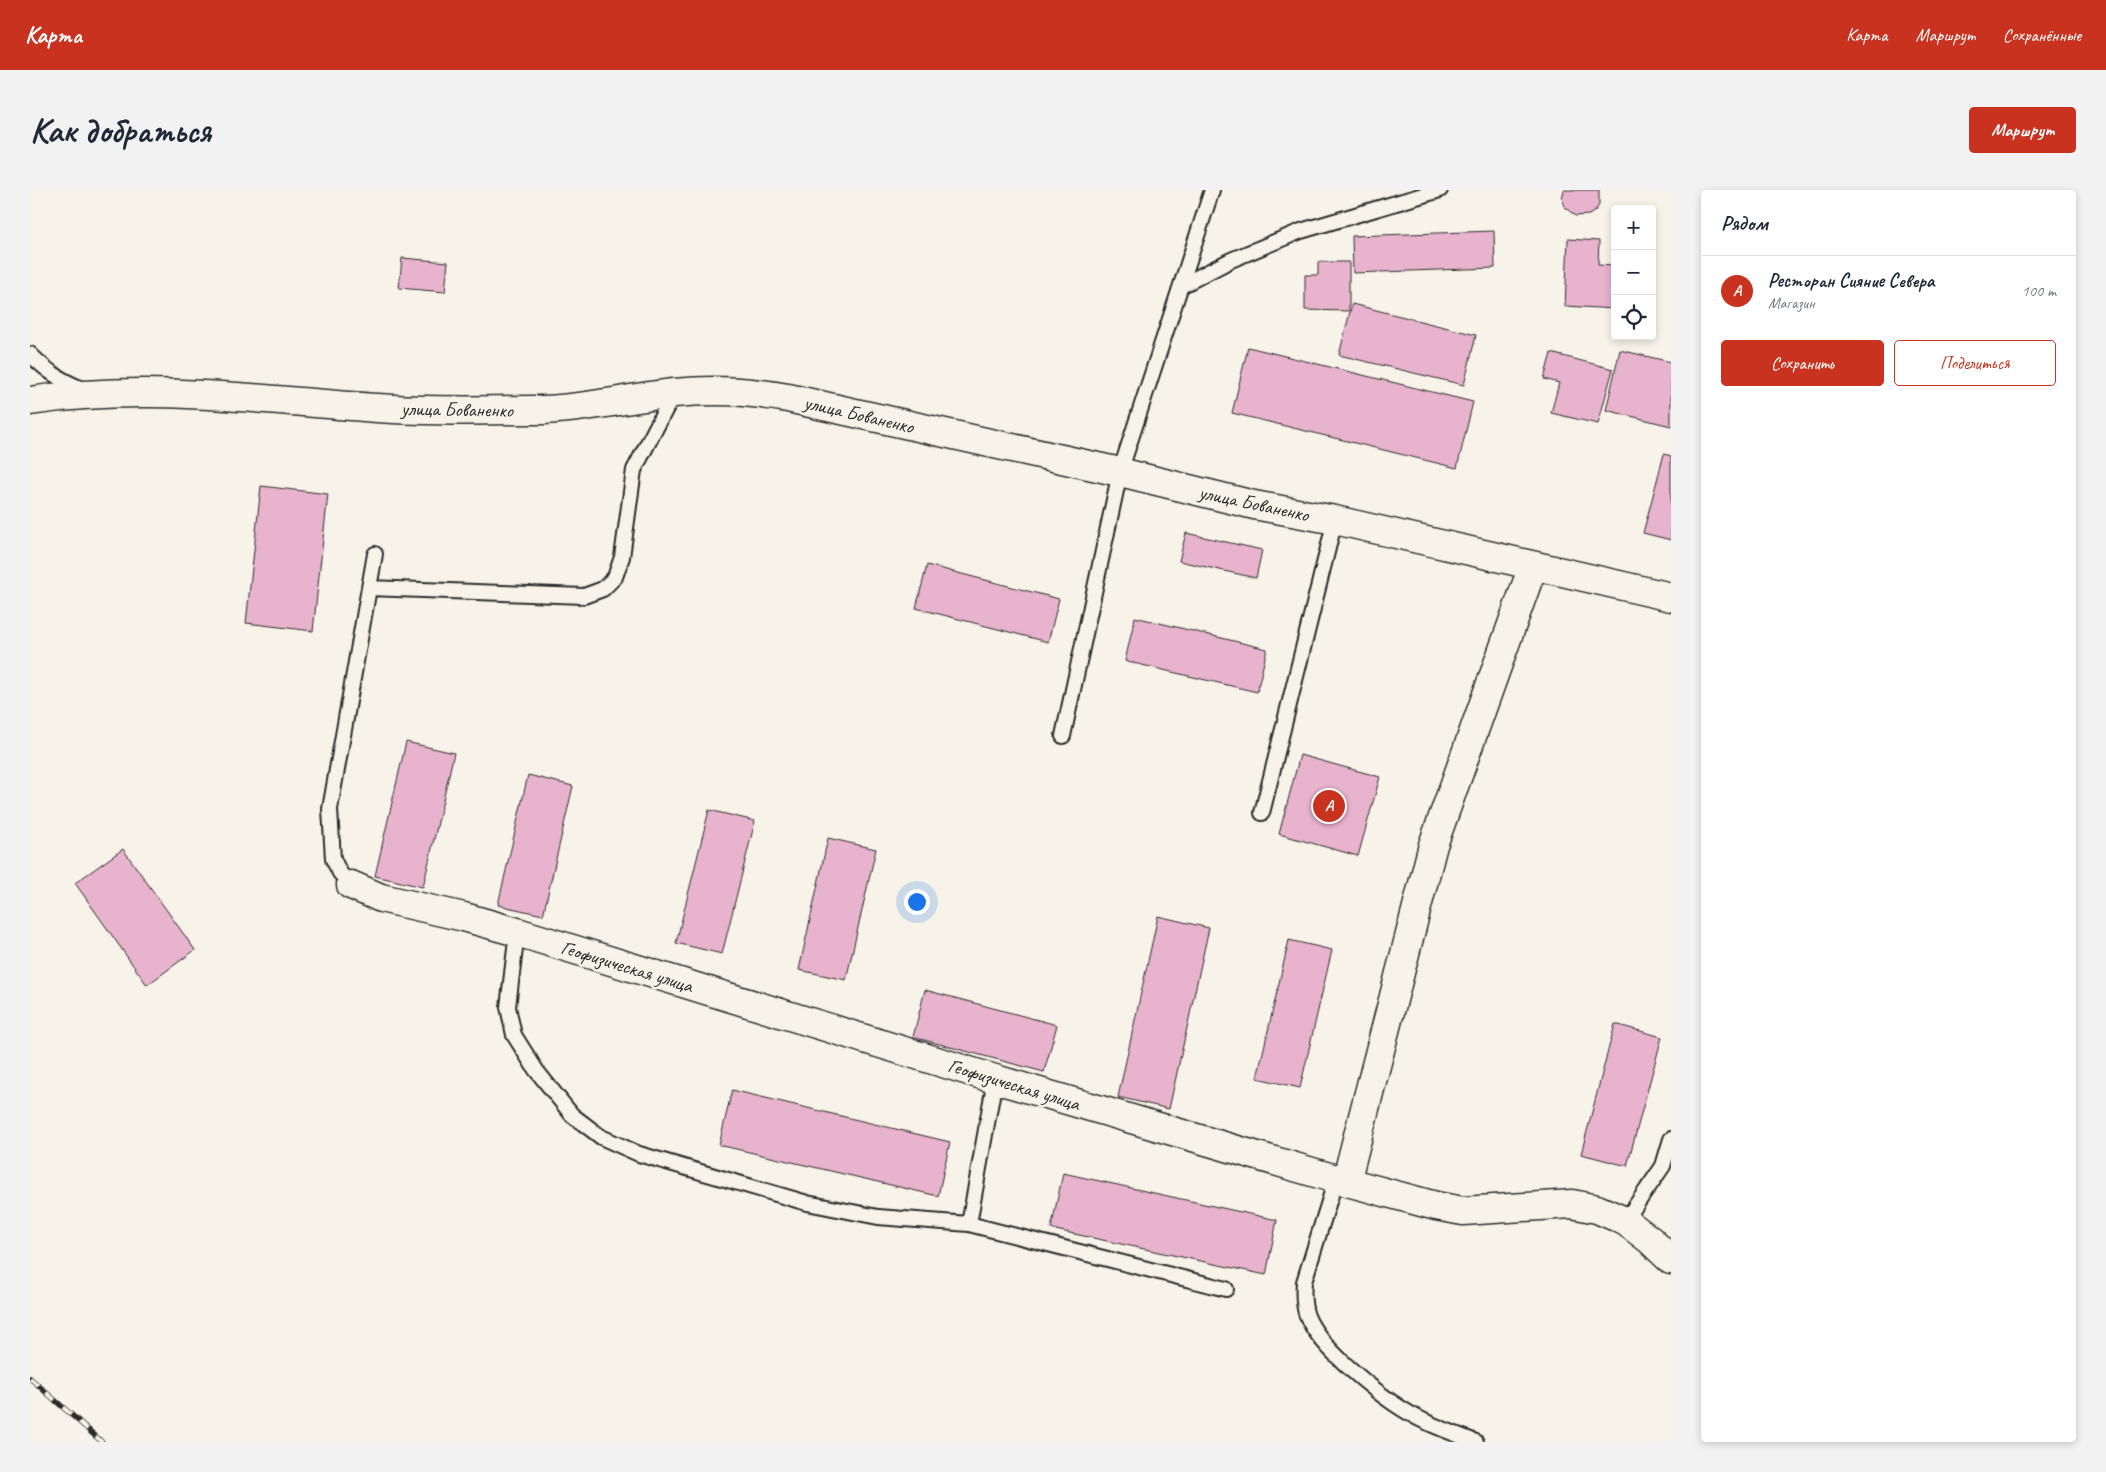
<!DOCTYPE html>
<html lang="ru">
<meta charset="utf-8">
<style>
:root{--surface:#fff;--page:#f2f2f3;--text:#1f2937;--muted:#747a83;--line:#e0e1e3;--accent:#c8321e}
body{margin:0;font-family:Caveat,sans-serif;background:var(--page);color:var(--text)}
.controls{position:absolute;right:15px;top:15px;display:grid;overflow:hidden;border-radius:5px;box-shadow:0 2px 8px #0003}
.controls button{width:45px;height:45px;display:grid;place-items:center;padding:0;border:0;border-bottom:1px solid var(--line);background:var(--surface);color:var(--text);font:25px sans-serif}
.you{position:absolute;left:886px;top:711px;width:18px;height:18px;margin:-12px;border:4px solid #fff;border-radius:50%;background:#1a73e8;box-shadow:0 0 0 8px #1a73e833}
.badge{display:grid;place-items:center;width:32px;height:32px;border-radius:50%;background:var(--accent);color:#fff;font-size:16px;font-weight:700}
.pin{position:absolute;translate:-50% -50%;border:2px solid #fff;box-shadow:0 1px 5px #0006}
.list{margin:0;padding:0;list-style:none}
h2{display:flex;justify-content:space-between;align-items:center;height:65px;margin:0;padding:0 20px;font-size:21px}
h2 small{font-size:16px;font-weight:400;color:var(--muted)}
.list li{display:grid;grid-template-columns:32px 1fr auto;gap:15px;align-items:center;box-sizing:border-box;height:70px;padding:0 20px;border-top:1px solid var(--line)}
.list b{display:block;font-size:19px;white-space:nowrap}
.list p{margin:0;font-size:16px;white-space:nowrap;color:var(--muted)}
.list em{font-size:16px;font-style:normal;color:var(--muted)}
.actions{display:flex;gap:10px;padding:15px 20px}
.actions a{flex:1;padding:11px 0;border:1px solid var(--accent);border-radius:5px;text-align:center;font-size:18px;color:var(--accent)}
.actions .main{background:var(--accent);color:#fff}
.icon{flex:none;width:28px;height:28px;fill:none;stroke:currentColor;stroke-width:2;stroke-linecap:round;stroke-linejoin:round}
.map{position:relative;flex:none;width:1641px;height:1252px;overflow:hidden;border-radius:5px}
header{display:flex;align-items:center;gap:30px;box-sizing:border-box;height:70px;padding:0 25px;background:var(--accent);color:#fff}
header strong{font-size:24px}
nav{display:flex;gap:28px;margin-inline-start:auto;font-size:18px}
.intro{display:flex;align-items:center;justify-content:space-between;box-sizing:border-box;height:120px;padding:0 30px}
h1{margin:0;font-size:35px}
.button{padding:12px 22px;border-radius:5px;background:var(--accent);color:#fff;font-size:18px;font-weight:700}
main{display:flex;gap:30px;padding:0 30px}
aside{flex:1;background:var(--surface);border-radius:5px;box-shadow:0 2px 8px #0003}
.map>svg:first-child{display:block}
.building{fill:#e7b3cd;stroke:#2b2b2b}
.lines{fill:none;stroke-linecap:round;stroke-linejoin:round}
.service-casing{stroke:#2b2b2b;stroke-width:18}
.minor-casing{stroke:#2b2b2b;stroke-width:31}
.tertiary-casing{stroke:#2b2b2b;stroke-width:31}
.service{stroke:#f7f3e8;stroke-width:14}
.minor{stroke:#f7f3e8;stroke-width:28}
.tertiary{stroke:#f7f3e8;stroke-width:28}
.rail-casing{stroke:#2b2b2b;stroke-width:5.5}
.rail{stroke:#f7f3e8;stroke-width:4;stroke-dasharray:11;stroke-linecap:butt}
.labels{text-anchor:middle;stroke-width:5;stroke-linejoin:round;paint-order:stroke}
.street-label{font-size:20px;fill:#2b2b2b;stroke:#f7f3e8}
</style>
<header>
<strong>Карта</strong>
<nav><a>Карта</a><a>Маршрут</a><a>Сохранённые</a></nav>
</header>
<div class="intro"><h1>Как добраться</h1><a class="button">Маршрут</a></div>
<main>
<div class="map">
<svg width="1641" height="1252" viewBox="0 0 1641 1252">
<rect width="100%" height="100%" fill="#f7f3e8"/>
<filter id="ink" filterUnits="userSpaceOnUse"><feTurbulence type="fractalNoise" baseFrequency=".02" numOctaves="2"/><feDisplacementMap in="SourceGraphic" scale="10" xChannelSelector="R" yChannelSelector="G"/><feConvolveMatrix kernelMatrix="1 2 1 2 8 2 1 2 1" color-interpolation-filters="sRGB"/></filter>
<g filter="url(#ink)">
<path class="building" d="M1534 0H1569V15L1565 21 1559 25 1545 26 1535 17 1532 8Z
M1464 41 1465 78 1323 83 1322 46Z
M1538 49 1569 51 1568 75 1585 76V119L1535 116Z
M372 68 418 72 415 102 369 98Z
M1288 72H1319V121L1275 120V85H1288Z
M1322 114 1446 145 1434 195 1309 165Z
M1218 157 1443 212 1427 278 1202 223Z
M1590 160 1641 172V236L1576 220Z
M1521 163 1583 179 1568 234 1521 223 1529 193 1514 189Z
M1634 264 1641 266V350L1613 343Z
M231 296 298 304 283 441 216 433Z
M1156 343 1232 360 1226 388 1149 371Z
M897 375 1029 409 1018 452 886 418Z
M1105 427 1237 459 1227 502 1095 471Z
M376 552 424 563 393 697 345 686Z
M1270 565 1350 587 1328 666 1249 644Z
M498 585 543 596 513 725 468 715Z
M679 620 725 631 692 764 646 753Z
M798 648 846 659 816 790 769 780Z
M93 659 165 760 117 795 45 693Z
M1128 726 1179 738 1139 919 1088 907Z
M1259 750 1302 760 1270 898 1227 888Z
M895 800 1027 835 1014 882 883 847Z
M1585 834 1632 847 1597 976 1551 964Z
M702 900 920 952 908 1006 689 955Z
M1033 983 1247 1030 1236 1085 1021 1039Z"/>
<g class="lines">
<defs>
<path id="service" d="M1151 96 1201 70 1271 41 1410 0
M0 164C16 180 31 191 53 199
M339 398 554 406 573 399 585 387 592 367 604 280 644 203
M1033 546 1090 282 1182 0
M1232 623 1305 330
M321 695 310 683 303 669 300 619 345 364
M487 742 478 817 484 845 506 880 542 925 571 947 609 964 777 1013 848 1027 939 1034
M965 889 939 1034 1196 1099
M1306 989 1274 1092C1273 1104 1273 1115 1277 1126 1290 1159 1354 1210 1386 1227 1405 1237 1426 1244 1446 1252
M1595 1031 1633 976 1641 949"/>
<path id="minor" d="M321 695 351 708 434 727 487 742 965 889 1306 989 1406 1016 1433 1021 1542 1014 1567 1019 1595 1031 1620 1050 1641 1070
M1316 992 1403 655 1503 376"/>
<path id="tertiary" d="M0 211C115 193 232 210 347 218 399 222 452 220 504 220 550 220 597 208 644 203 685 199 717 201 758 208L1090 282 1224 315 1305 330 1641 407"/>
</defs>
<use href="#service" class="service-casing"/>
<use href="#minor" class="minor-casing"/>
<use href="#tertiary" class="tertiary-casing"/>
<use href="#service" class="service"/>
<use href="#minor" class="minor"/>
<use href="#tertiary" class="tertiary"/>
<defs>
<path id="rail" d="M0 1188 72 1252"/>
</defs>
<use href="#rail" class="rail-casing"/>
<use href="#rail" class="rail"/>
</g>
</g>
<g class="labels">
<g class="street-label">
<text transform="translate(427 219) rotate(1)" y="7">улица Бованенко</text>
<text transform="translate(829 224) rotate(13)" y="7">улица Бованенко</text>
<text transform="translate(1224 313) rotate(12)" y="7">улица Бованенко</text>
<text transform="translate(597 776) rotate(17)" y="7">Геофизическая улица</text>
<text transform="translate(984 894) rotate(17)" y="7">Геофизическая улица</text>
</g>
</g>
</svg>
<div class="controls">
<button>+</button>
<button>−</button>
<button><svg class="icon" aria-label="locate" viewBox="0 0 24 24"><circle cx="12" cy="12" r="6"/><path d="M12 2v4M12 18v4M2 12h4M18 12h4"/></svg></button>
</div>
<div class="you"></div>
<div class="pin badge" style="left:1299px;top:616px">A</div>
</div>
<aside>
<h2>Рядом<small></small></h2>
<ul class="list">
<li><span class="badge">A</span><div><b>Ресторан Сияние Севера</b><p>Магазин</p></div><em>100 m</em></li>
</ul>
<div class="actions"><a class="main">Сохранить</a><a>Поделиться</a></div>
</aside>
</main>
